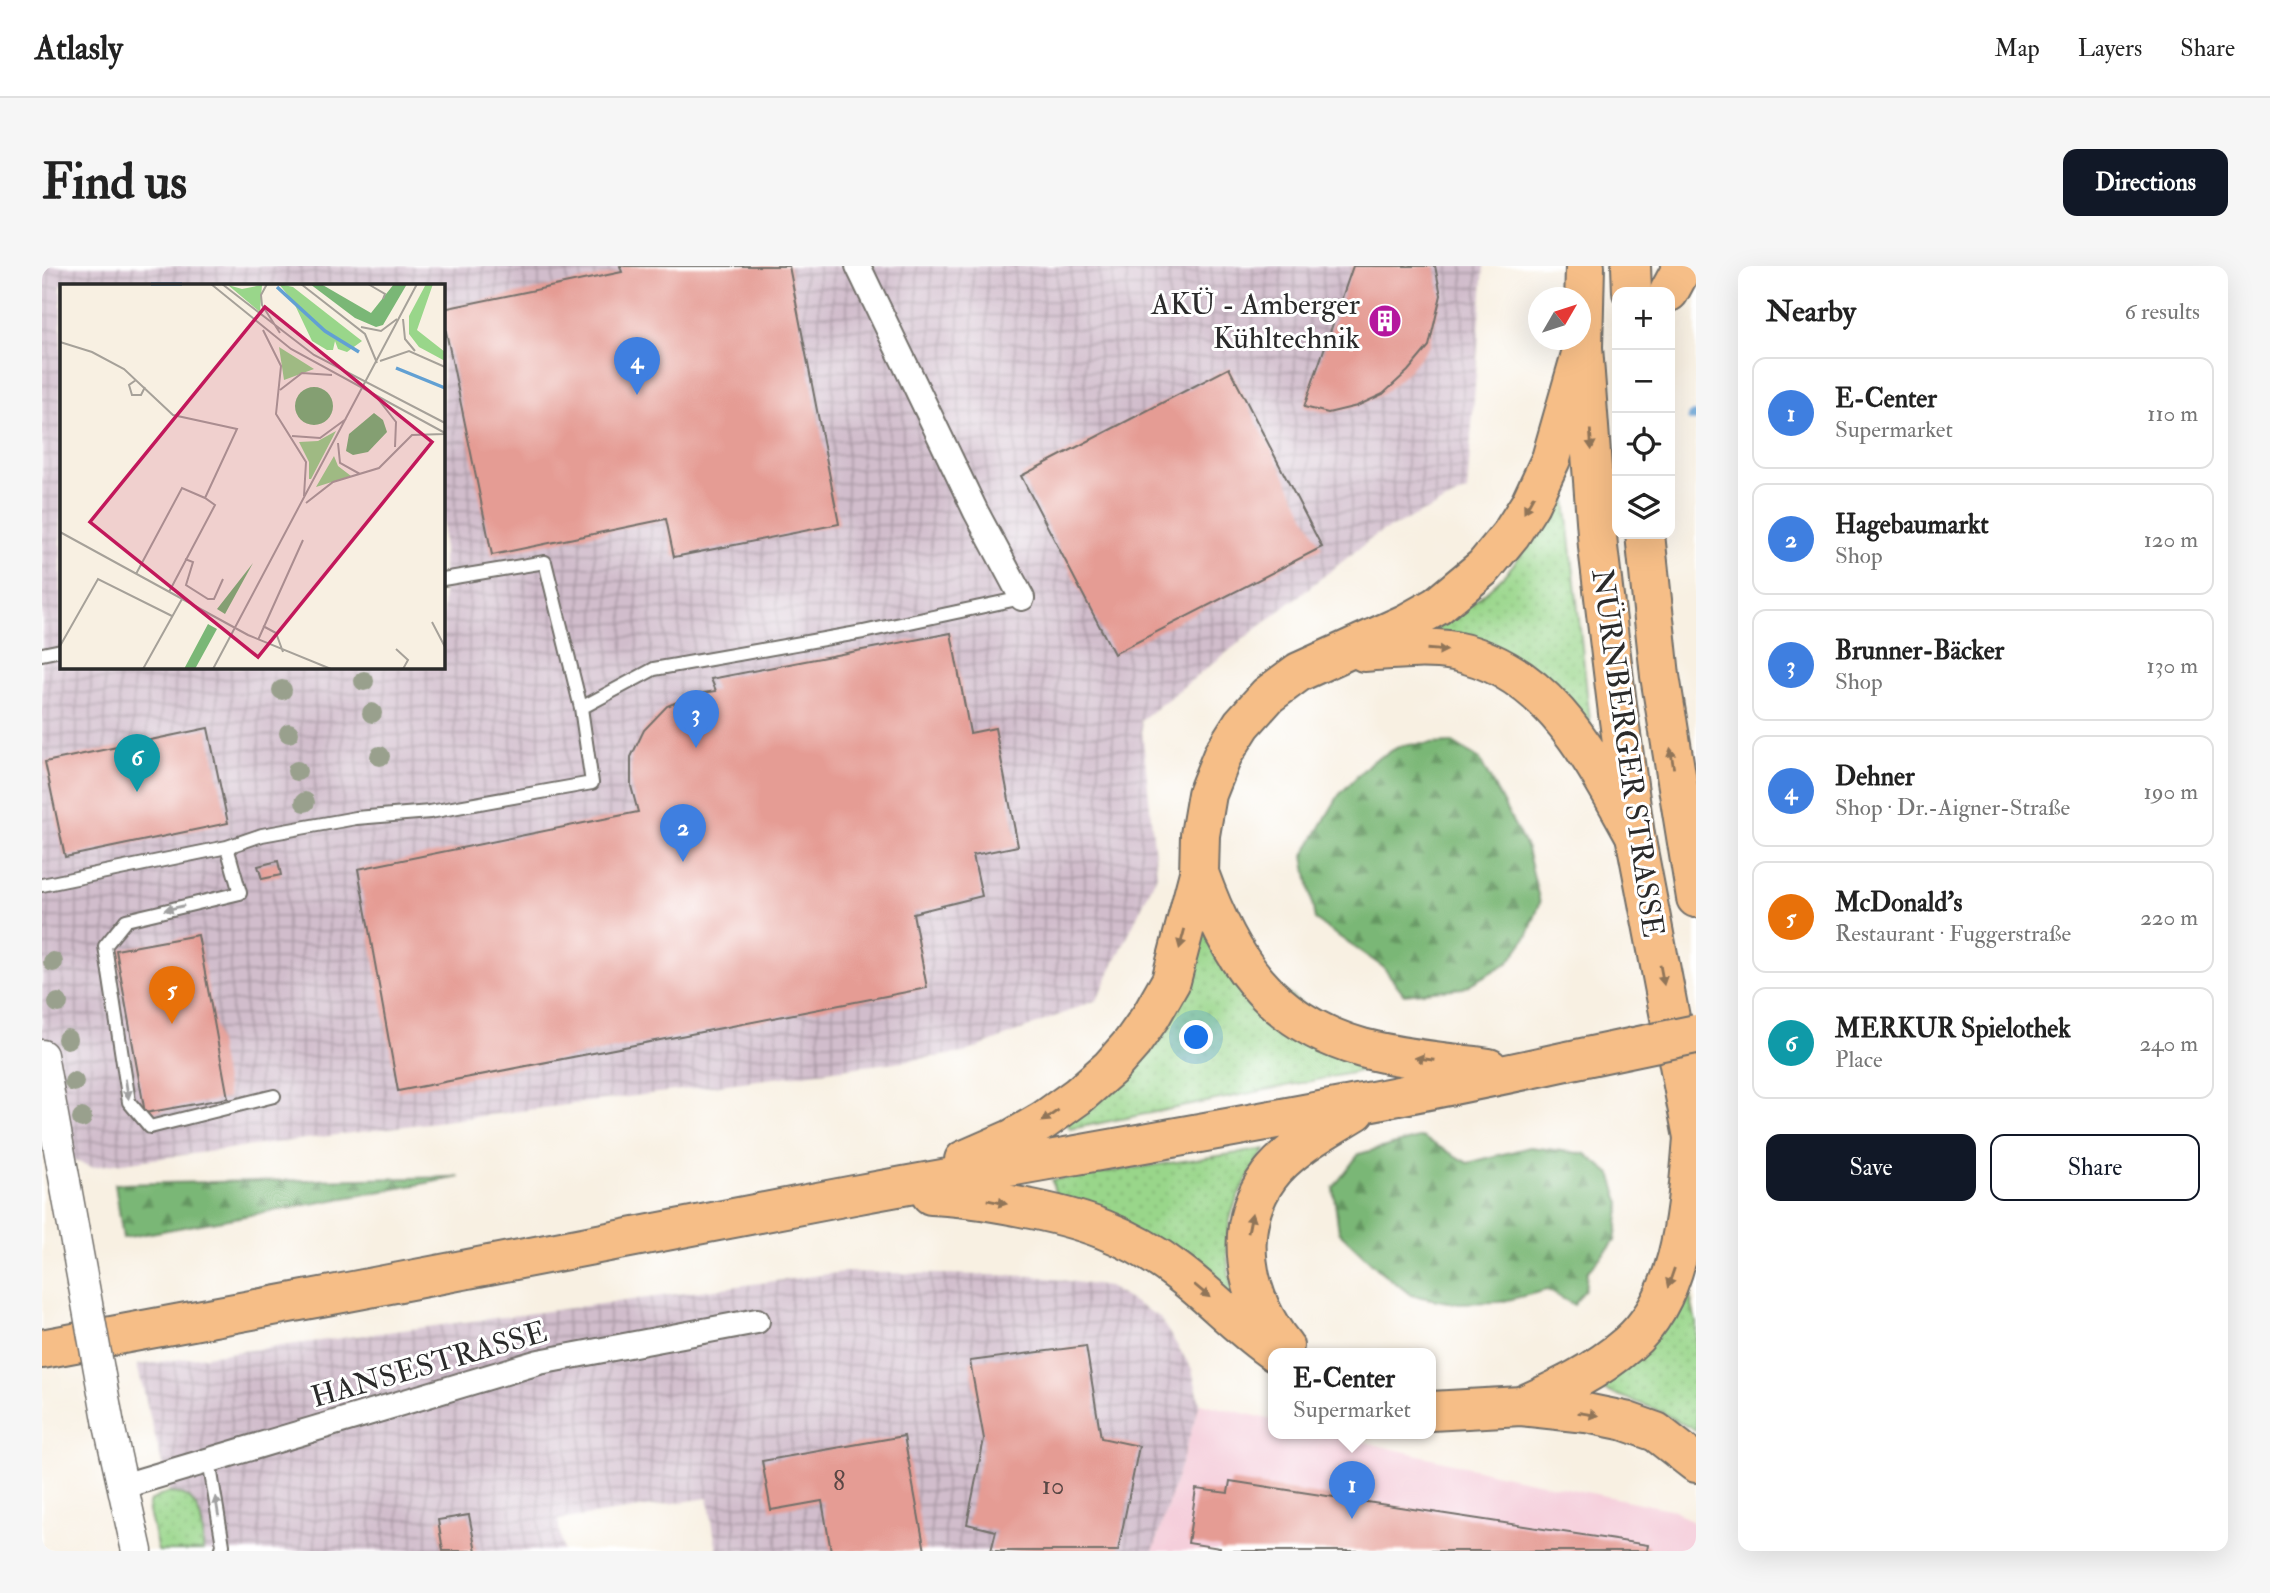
<!DOCTYPE html>
<meta charset="utf-8">
<style>
:root{--surface:#fff;--page:#f6f6f6;--text:#222;--muted:#767676;--line:#e0e0e0;--accent:#111827}
body{margin:0;font-family:"IM FELL Double Pica",serif;background:var(--page);color:var(--text)}
.controls{position:absolute;right:21px;top:21px;display:grid;overflow:hidden;border-radius:14px;box-shadow:0 7px 28px #0002}
.controls button{width:63px;height:63px;display:grid;place-items:center;padding:0;border:0;border-bottom:2px solid var(--line);background:var(--surface);color:var(--text);font:35px sans-serif}
.compass{position:absolute;left:1486px;top:21px;width:63px;height:63px;border-radius:50%;background:var(--surface);box-shadow:0 7px 28px #0002;rotate:51deg}
.you{position:absolute;left:1155px;top:772px;width:24px;height:24px;margin:-18px;border:5px solid #fff;border-radius:50%;background:#1a73e8;box-shadow:0 0 0 10px #1a73e833}
.badge{display:grid;place-items:center;width:46px;height:46px;border-radius:50%;background:var(--accent);color:#fff;font-size:23px;font-weight:700}
.pin{position:absolute;translate:-50% -58px;filter:drop-shadow(0 2px 4px #0008)}
.pin::after{content:'';position:absolute;top:37px;width:24px;height:21px;background:inherit;clip-path:polygon(0 0,100% 0,50% 100%)}
.popup{position:absolute;left:1226px;top:1082px;width:168px;height:91px;box-sizing:border-box;display:grid;place-content:center;border-radius:14px;background:var(--surface);filter:drop-shadow(0 2px 5px #0005);font-size:23px;white-space:nowrap;color:var(--muted)}
.popup b{font-size:26px;color:var(--text)}
.popup::after{content:'';position:absolute;left:50%;top:100%;margin-left:-14px;border:14px solid transparent;border-top-color:var(--surface)}
.list{margin:0;padding:0;list-style:none}
h2{display:flex;justify-content:space-between;align-items:center;height:91px;margin:0;padding:0 28px;font-size:30px}
h2 small{font-size:23px;font-weight:400;color:var(--muted)}
.list li{display:grid;grid-template-columns:46px 1fr auto;gap:21px;align-items:center;box-sizing:border-box;height:112px;margin:0 14px 14px;padding:0 14px;border:2px solid var(--line);border-radius:14px}
.list b{display:block;font-size:26px;white-space:nowrap}
.list p{margin:0;font-size:23px;white-space:nowrap;color:var(--muted)}
.list em{font-size:23px;font-style:normal;color:var(--muted)}
.actions{display:flex;gap:14px;padding:21px 28px}
.actions a{flex:1;padding:16px 0;border:2px solid var(--accent);border-radius:14px;text-align:center;font-size:24px;color:var(--accent)}
.actions .main{background:var(--accent);color:#fff}
.icon{flex:none;width:38px;height:38px;fill:none;stroke:currentColor;stroke-width:2;stroke-linecap:round;stroke-linejoin:round}
.map{position:relative;flex:none;width:1654px;height:1285px;overflow:hidden;border-radius:14px}
header{display:flex;align-items:center;gap:42px;box-sizing:border-box;height:98px;padding:0 35px;background:var(--surface);border-bottom:2px solid var(--line)}
header strong{font-size:33px}
nav{display:flex;gap:38px;margin-inline-start:auto;font-size:24px}
.intro{display:flex;align-items:center;justify-content:space-between;box-sizing:border-box;height:168px;padding:0 42px}
h1{margin:0;font-size:49px}
.button{padding:18px 32px;border-radius:14px;background:var(--accent);color:#fff;font-size:24px;font-weight:700}
main{display:flex;gap:42px;padding:0 42px}
aside{flex:1;background:var(--surface);border-radius:14px;box-shadow:0 7px 28px #0002}
.map>svg:first-child{display:block}
.built{fill:#f5cfdb}
.industrial{fill:url(#industrial-grid);fill-rule:evenodd}
.grass{fill:url(#grass-dots);stroke:#62805a;stroke-width:2}
.forest{fill:url(#forest-firs);stroke:#527150;stroke-width:2}
.lines{fill:none;stroke-linecap:round;stroke-linejoin:round}
.stream{stroke:#62a0d3;stroke-width:10}
.building{fill:#e59c94}
.service-casing{stroke:#73706b;stroke-width:16}
.minor-casing{stroke:#73706b;stroke-width:28}
.tertiary-casing{stroke:#73706b;stroke-width:33}
.primary-casing{stroke:#73706b;stroke-width:42}
.trunk-casing{stroke:#73706b;stroke-width:42}
.service{stroke:#fff;stroke-width:12}
.minor{stroke:#fff;stroke-width:24}
.tertiary{stroke:#fff;stroke-width:30}
.primary{stroke:#f6be87;stroke-width:38}
.trunk{stroke:#f6be87;stroke-width:38}
.tertiary-bridge-casing{stroke:#73706b;stroke-width:33;stroke-linecap:butt}
.trunk-bridge-casing{stroke:#73706b;stroke-width:42;stroke-linecap:butt}
.tertiary-bridge{stroke:#fff;stroke-width:30}
.trunk-bridge{stroke:#f6be87;stroke-width:38}
.tree{fill:#99a08d}
.oneway{fill:#907459}
.oneway2{fill:#a0a0a0}
.labels{text-anchor:middle;stroke-width:6;stroke-linejoin:round;paint-order:stroke}
.number-label{font-size:26px;fill:#5a4745}
.poi-label{font-size:30px;fill:#2b2b2b;stroke:#fff;text-anchor:end}
.street-label{font-size:30px;fill:#2b2b2b;stroke:#fff}
.inset-river{fill:none;stroke:#62a0d3;stroke-width:3.5}
.inset-road{fill:none;stroke:#a6a199;stroke-width:2}
.view{fill:#c2185b;fill-opacity:0.15;stroke:#c2185b;stroke-width:3.5}
.inset-edge{fill:none;stroke:#2b2b2b;stroke-width:3.5}
</style>
<header>
<strong>Atlasly</strong>
<nav><a>Map</a><a>Layers</a><a>Share</a></nav>
</header>
<div class="intro"><h1>Find us</h1><a class="button">Directions</a></div>
<main>
<div class="map">
<svg width="1654" height="1285" viewBox="0 0 1654 1285">
<defs>
<pattern id="industrial-grid" width="8" height="8" patternUnits="userSpaceOnUse" patternTransform="scale(1.75)"><rect width="8" height="8" fill="#d1bdcc"/><path d="M0 4h8M4 0v8" fill="none" stroke="#aa9aa6"/></pattern>
<pattern id="grass-dots" width="8" height="8" patternUnits="userSpaceOnUse" patternTransform="scale(1.75)"><rect width="8" height="8" fill="#99d68a"/><path d="M2 2h.1M6 6h.1" fill="none" stroke="#84b877" stroke-width="1.8" stroke-linecap="round"/></pattern>
<pattern id="forest-firs" width="22" height="20" patternUnits="userSpaceOnUse" patternTransform="scale(1.75)"><rect width="22" height="20" fill="#7ab776"/><path d="M5 1l3.5 6h-7zM16 11l3.5 6h-7z" fill="#649561"/></pattern>
</defs>
<rect width="100%" height="100%" fill="#fff"/>
<filter id="ink" filterUnits="userSpaceOnUse"><feTurbulence type="fractalNoise" baseFrequency=".0143" numOctaves="2"/><feDisplacementMap in="SourceGraphic" scale="14" xChannelSelector="R" yChannelSelector="G"/><feConvolveMatrix kernelMatrix="1 2 1 2 8 2 1 2 1" color-interpolation-filters="sRGB"/></filter>
<filter id="wash" filterUnits="userSpaceOnUse"><feTurbulence type="fractalNoise" baseFrequency=".00686" numOctaves="4" result="noise"/><feDisplacementMap in="SourceGraphic" scale="28" xChannelSelector="R" yChannelSelector="G"/><feGaussianBlur stdDeviation="1.57" result="paint"/><feColorMatrix in="noise" values="0 0 0 0 0 0 0 0 0 0 0 0 0 0 0 0 0 1.4 0 .05"/><feComposite in="paint" operator="in"/></filter>
<g filter="url(#wash)">
<rect width="100%" height="100%" fill="#f8f0e2"/>
<path class="built" d="M1158 1137 1231 1154V1167H1285L1460 1209 1632 1244 1654 1258V1285H1111Z"/>
<path class="industrial" d="M0 0H1442L1425 225 1334 269 1099 454 1115 609 1055 734 922 787 50 901 0 884ZM19 19H401V401H19Z
M802 1006 992 1010 1066 1021 1117 1051 1150 1103 1158 1137 1111 1285H675L666 1232 516 1254 521 1285H142L95 1099Z"/>
<path class="grass" d="M1522 216 1549 464 1387 369C1414 349 1441 331 1464 307 1488 281 1505 247 1522 216Z
M1159 669 1167 670 1344 800 1028 863 1024 855 1139 730 1154 697Z
M1224 883C1185 942 1177 965 1192 1035L1015 935 1010 914Z
M1644 1012 1654 1057V1165L1613 1143 1559 1123 1594 1089Z
M124 1227C129 1228 137 1227 141 1229 161 1238 162 1266 161 1285H116L106 1241 108 1235Z"/>
<path class="forest" d="M1411 477 1438 494 1485 583 1498 637 1486 669 1467 696 1421 722 1362 728 1341 701 1273 654 1262 589 1297 529 1329 496 1360 479Z
M1380 871 1426 897 1488 881 1544 888 1569 908 1579 938 1573 975 1545 1006 1543 1023 1532 1039 1505 1024 1458 1036 1411 1037 1369 1029 1337 1004 1297 966 1291 922 1317 888Z
M418 911 81 972 73 918Z"/>
<g class="lines">
<path class="stream" d="M1650 151H1654"/>
</g>
<g id="blocks">
<path class="building" d="M578 0H747L797 258 632 291 624 253 450 289 401 51V43L580 6Z
M1311 0H1393L1399 29 1387 80 1366 105 1341 128 1315 140 1286 147 1262 141Z
M1187 102 1280 281 1072 388 979 210Z
M909 367 928 467 953 462 976 580 931 589 940 630 871 647 885 722 356 825 316 603 596 546 589 520V491L602 464 625 440 655 428 674 425 669 413Z
M166 462 186 557 23 591 3 496Z
M236 595 239 609 220 613 216 600Z
M156 669 186 832 103 847 74 684Z
M1044 1080 1059 1172 1097 1180 1076 1285H949L954 1265 925 1258 942 1173 928 1095Z
M862 1170 883 1285H789L780 1235 729 1244 720 1195Z
M1188 1215 1606 1279 1605 1285H1178V1282L1146 1277 1154 1223 1186 1227Z
M427 1249 434 1285H401L396 1254Z"/>
</g>
</g>
<g filter="url(#ink)">
<use href="#blocks" fill-opacity="0" stroke="#73706b" stroke-width="2"/>
<g class="lines">
<defs>
<path id="service" d="M0 388 19 384
M539 442 612 403 821 366 980 332
M185 581 198 627 84 654 63 680 87 836 108 861 232 830
M0 619 185 581 220 569 314 552 388 546 550 517 539 442 503 296 401 313
M167 1195 181 1279 179 1285"/>
<path id="minor" d="M816 0 934 246 980 332
M81 1220 497 1096 715 1055"/>
<path id="tertiary" d="M0 789 23 916
M67 1159 95 1285"/>
<path id="primary" d="M1543 0 1541 81 1556 281 1576 447 1593 569 1654 887
M1589 0 1590 26
M1603 268 1618 410 1654 632"/>
<path id="trunk" d="M1627 26 1641 0
M1322 386C1351 384 1383 380 1412 385 1508 404 1550 493 1593 569
M1157 607C1188 693 1226 755 1320 782 1361 793 1405 796 1447 802
M922 894 970 873 1001 855 1036 830 1068 802 1090 777 1109 750 1129 715 1157 607 1158 569 1165 528 1181 488 1200 458 1226 429 1257 406 1363 358 1395 340 1442 301 1469 268 1488 238 1509 193 1541 81
M889 929C920 930 949 935 979 941 1038 952 1087 968 1135 1005 1169 1030 1198 1063 1234 1087
M1242 1080C1203 1032 1189 962 1227 910 1248 882 1285 863 1314 845
M0 1083C271 1034 542 980 812 929 1050 885 1289 847 1525 795
M1479 1140C1517 1123 1554 1106 1586 1078 1642 1030 1645 940 1651 872
M1389 1145 1479 1140 1544 1147 1583 1155 1614 1166 1654 1197"/>
</defs>
<use href="#service" class="service-casing"/>
<use href="#minor" class="minor-casing"/>
<use href="#tertiary" class="tertiary-casing"/>
<use href="#primary" class="primary-casing"/>
<use href="#trunk" class="trunk-casing"/>
<use href="#service" class="service"/>
<use href="#minor" class="minor"/>
<use href="#tertiary" class="tertiary"/>
<use href="#primary" class="primary"/>
<use href="#trunk" class="trunk"/>
<defs>
<path id="tertiary-bridge" d="M23 916 67 1159"/>
<path id="trunk-bridge" d="M1525 795 1654 768"/>
</defs>
<use href="#tertiary-bridge" class="tertiary-bridge-casing"/>
<use href="#trunk-bridge" class="trunk-bridge-casing"/>
<use href="#tertiary-bridge" class="tertiary-bridge"/>
<use href="#trunk-bridge" class="trunk-bridge"/>
</g>
<g class="tree">
<circle cx="322" cy="415" r="10"/>
<circle cx="240" cy="424" r="10"/>
<circle cx="330" cy="447" r="10"/>
<circle cx="247" cy="467" r="10"/>
<circle cx="338" cy="490" r="10"/>
<circle cx="255" cy="505" r="10"/>
<circle cx="263" cy="536" r="10"/>
<circle cx="11" cy="696" r="10"/>
<circle cx="16" cy="737" r="10"/>
<circle cx="25" cy="773" r="10"/>
<circle cx="32" cy="816" r="10"/>
<circle cx="40" cy="852" r="10"/>
</g>
<defs><path id="oneway-solid" d="M-6-.8H1V-3.2L6.5 0L1 3.2V.8H-6Z" transform="scale(1.75)"/></defs>
<g class="oneway">
<use href="#oneway-solid" transform="translate(1549 174) rotate(86)"/>
<use href="#oneway-solid" transform="translate(1487 238) rotate(119)"/>
<use href="#oneway-solid" transform="translate(1395 384) rotate(4)"/>
<use href="#oneway-solid" transform="translate(1630 492) rotate(-99)"/>
<use href="#oneway-solid" transform="translate(1140 673) rotate(105)"/>
<use href="#oneway-solid" transform="translate(1620 709) rotate(79)"/>
<use href="#oneway-solid" transform="translate(1383 793) rotate(-172)"/>
<use href="#oneway-solid" transform="translate(1008 850) rotate(145)"/>
<use href="#oneway-solid" transform="translate(955 936) rotate(11)"/>
<use href="#oneway-solid" transform="translate(1208 957) rotate(-79)"/>
<use href="#oneway-solid" transform="translate(1629 1012) rotate(109)"/>
<use href="#oneway-solid" transform="translate(1160 1025) rotate(40)"/>
<use href="#oneway-solid" transform="translate(1546 1148) rotate(9)"/>
</g>
<g class="oneway2">
<use href="#oneway-solid" transform="translate(132 642) rotate(167)"/>
<use href="#oneway-solid" transform="translate(85 823) rotate(81)"/>
<use href="#oneway-solid" transform="translate(175 1240) rotate(-99)"/>
</g>
</g>
<defs>
<symbol id="building-disc" viewBox="-11 -11 22 22"><circle r="9.5" fill="#b5179e" stroke="#fff"/><path d="M-4-6H4V6H1V3H-1V6H-4ZM-2.5-4.3h1.7v1.8h-1.7ZM.8-4.3h1.7v1.8H.8ZM-2.5-1h1.7V.8h-1.7ZM.8-1h1.7V.8H.8Z" fill="#fff"/></symbol>
</defs>
<g fill-rule="evenodd">
<use href="#building-disc" x="1324" y="36" width="38" height="38"/>
</g>
<g class="labels">
<g class="number-label">
<text x="797" y="1224">8</text>
<text x="1011" y="1228">10</text>
</g>
<g class="poi-label">
<text x="1318" y="48">AKÜ - Amberger<tspan x="1318" dy="34">Kühltechnik</tspan></text>
</g>
<g class="street-label">
<text transform="translate(1586 487) rotate(82)" y="10">NÜRNBERGER STRASSE</text>
<text transform="translate(387 1098) rotate(-16)" y="10">HANSESTRASSE</text>
</g>
</g>
<g transform="translate(18 18)">
<rect width="385" height="385" fill="#f8f0e2"/>
<path d="M219 0 233 3 302 57 287 68 278 65 275 57 273 66H267L252 57 234 19ZM366 0H373L357 46 385 68V77L359 63 349 50V32ZM168 1 182 5 202 1 200 28ZM219 63 254 85 224 96ZM276 147 251 195H249V178L239 158 258 157ZM274 172 278 182 291 192 256 203Z" fill="#99d68a"/>
<path d="M250 0H261L311 29 334 0H347L323 41 316 43 295 34ZM235 122a19 19 0 1 1 38 0a19 19 0 1 1-38 0ZM314 129 323 136 327 148 308 168 293 171 286 167 289 150ZM193 279 165 330 157 325ZM148 340 157 345 135 385H124Z" fill="#7ab776"/>
<path class="inset-river" d="M91 0H122M217 3 265 47 299 68M336 84 385 104"/>
<path class="inset-road" d="M151 0 231 65 385 149M162 0 254 71 385 139M173 0H197M207 0 201 11 202 21 220 49M241 0 305 50 317 79M308 0 325 10 323 15M343 35 345 55 355 67M301 43 321 47 337 35M203 46 221 82 216 130 246 178 244 212M0 58 32 68 64 85 113 131 177 145 145 214M320 77 349 67 385 83M76 96 69 101 72 111H81L85 103M220 106 242 89 272 91M318 115 336 138 335 163M232 152 260 154 286 135M278 159 280 179 300 190M246 219 273 198 319 184 352 151 385 150M0 248 188 351 271 385M125 275 133 278 126 301 148 315H154L163 295M76 290 122 204 145 214 155 221 109 308M372 338 385 363M203 342 216 349 223 368M198 356 243 256M0 362 38 295 112 332M336 365 348 376 343 385M83 385 122 315M153 385 357 0"/>
<path class="view" d="M205 23 372 158 198 373 30 238Z"/>
<rect width="385" height="385" class="inset-edge"/>
</g>
</svg>
<div class="controls">
<button>+</button>
<button>−</button>
<button><svg class="icon" aria-label="locate" viewBox="0 0 24 24"><circle cx="12" cy="12" r="6"/><path d="M12 2v4M12 18v4M2 12h4M18 12h4"/></svg></button>
<button><svg class="icon" aria-label="layers" viewBox="0 0 24 24"><path d="M12 4l9 5-9 5-9-5zM3 14l9 5 9-5"/></svg></button>
</div>
<svg class="compass" viewBox="-18 -18 36 36"><path d="M0-13l5 13h-10z" fill="#e53935"/><path d="M0 13l5-13h-10z" fill="#767676"/></svg>
<div class="you"></div>
<div class="pin badge" style="left:1310px;top:1253px;background:#3f7fe0">1</div>
<div class="popup"><b>E-Center</b>Supermarket</div>
<div class="pin badge" style="left:641px;top:596px;background:#3f7fe0">2</div>
<div class="pin badge" style="left:654px;top:482px;background:#3f7fe0">3</div>
<div class="pin badge" style="left:595px;top:129px;background:#3f7fe0">4</div>
<div class="pin badge" style="left:130px;top:758px;background:#e8710a">5</div>
<div class="pin badge" style="left:95px;top:526px;background:#0f9aa8">6</div>
</div>
<aside>
<h2>Nearby<small>6 results</small></h2>
<ul class="list">
<li><span class="badge" style="background:#3f7fe0">1</span><div><b>E-Center</b><p>Supermarket</p></div><em>110 m</em></li>
<li><span class="badge" style="background:#3f7fe0">2</span><div><b>Hagebaumarkt</b><p>Shop</p></div><em>120 m</em></li>
<li><span class="badge" style="background:#3f7fe0">3</span><div><b>Brunner-Bäcker</b><p>Shop</p></div><em>130 m</em></li>
<li><span class="badge" style="background:#3f7fe0">4</span><div><b>Dehner</b><p>Shop · Dr.-Aigner-Straße</p></div><em>190 m</em></li>
<li><span class="badge" style="background:#e8710a">5</span><div><b>McDonald's</b><p>Restaurant · Fuggerstraße</p></div><em>220 m</em></li>
<li><span class="badge" style="background:#0f9aa8">6</span><div><b>MERKUR Spielothek</b><p>Place</p></div><em>240 m</em></li>
</ul>
<div class="actions"><a class="main">Save</a><a>Share</a></div>
</aside>
</main>
